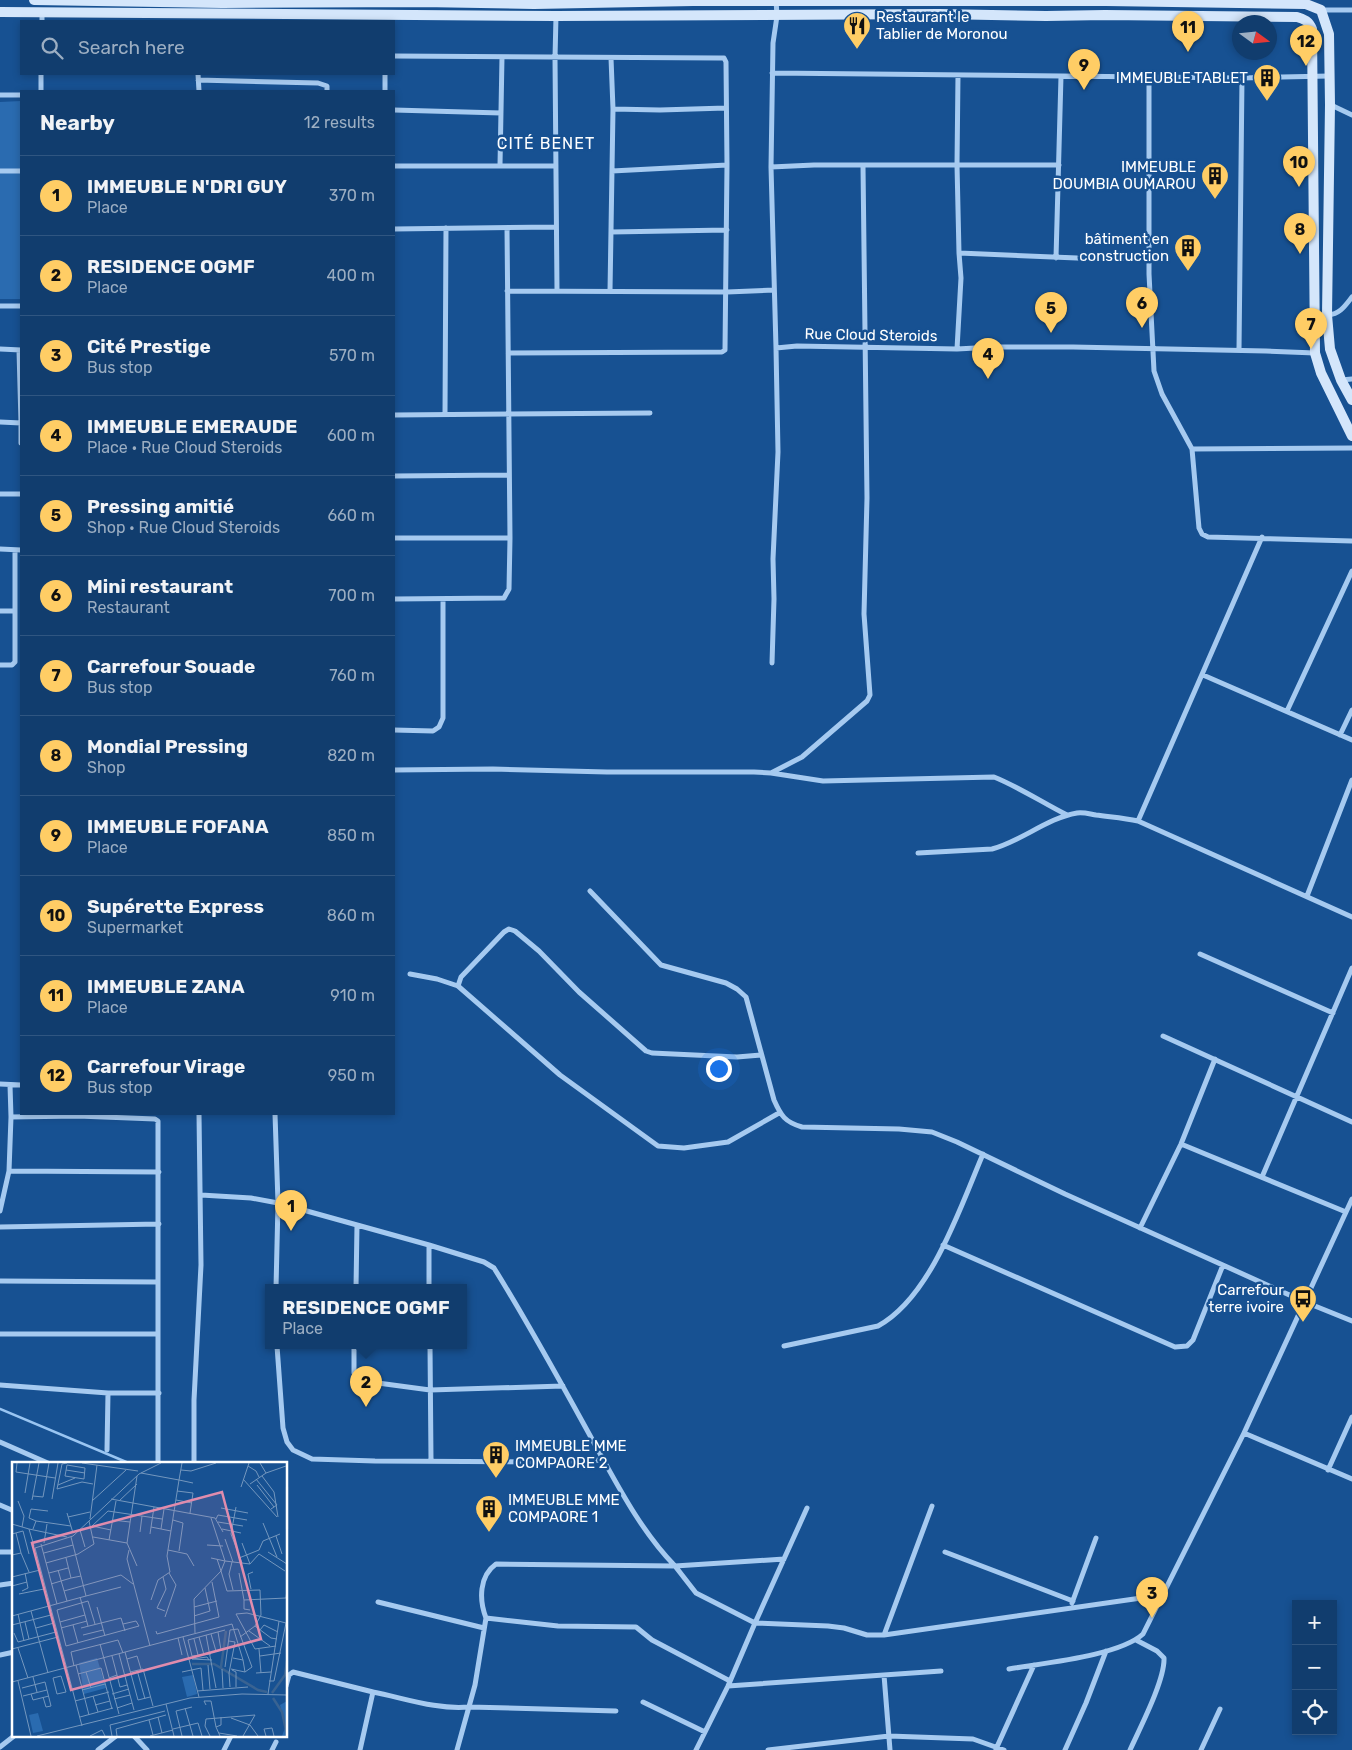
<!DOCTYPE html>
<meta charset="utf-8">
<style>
:root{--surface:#113d6e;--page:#1e4876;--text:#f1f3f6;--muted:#9caec2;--line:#305681;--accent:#ffcd65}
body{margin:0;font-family:Rubik,sans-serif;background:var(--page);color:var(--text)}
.controls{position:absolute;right:15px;bottom:15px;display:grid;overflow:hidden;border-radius:0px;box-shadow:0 2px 8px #0003}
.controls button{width:45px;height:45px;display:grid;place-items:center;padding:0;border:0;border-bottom:1px solid var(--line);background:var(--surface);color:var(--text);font:25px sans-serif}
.compass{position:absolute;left:1232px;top:15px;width:45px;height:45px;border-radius:50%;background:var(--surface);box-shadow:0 2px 8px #0003;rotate:105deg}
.you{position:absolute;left:718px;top:1068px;width:18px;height:18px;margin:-12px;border:4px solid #fff;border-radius:50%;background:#1a73e8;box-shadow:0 0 0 8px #1a73e833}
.badge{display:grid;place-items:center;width:32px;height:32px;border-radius:50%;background:var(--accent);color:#111;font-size:16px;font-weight:700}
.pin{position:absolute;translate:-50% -41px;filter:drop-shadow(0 1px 2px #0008)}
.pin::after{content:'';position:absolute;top:26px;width:18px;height:15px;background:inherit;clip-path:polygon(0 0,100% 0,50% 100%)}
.popup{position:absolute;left:265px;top:1284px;width:202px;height:65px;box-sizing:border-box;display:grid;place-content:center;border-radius:0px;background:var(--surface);filter:drop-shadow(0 1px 4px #0005);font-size:16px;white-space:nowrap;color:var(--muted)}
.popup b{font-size:19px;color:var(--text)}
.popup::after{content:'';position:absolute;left:50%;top:100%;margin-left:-10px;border:10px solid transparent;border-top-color:var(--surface)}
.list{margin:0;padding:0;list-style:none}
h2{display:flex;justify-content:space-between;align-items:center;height:65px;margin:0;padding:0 20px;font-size:21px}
h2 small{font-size:16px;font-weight:400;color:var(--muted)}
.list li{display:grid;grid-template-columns:32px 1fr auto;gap:15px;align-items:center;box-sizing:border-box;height:80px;padding:0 20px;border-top:1px solid var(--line)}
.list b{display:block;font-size:19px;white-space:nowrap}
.list p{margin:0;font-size:16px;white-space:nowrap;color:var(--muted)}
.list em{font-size:16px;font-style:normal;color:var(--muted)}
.icon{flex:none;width:28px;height:28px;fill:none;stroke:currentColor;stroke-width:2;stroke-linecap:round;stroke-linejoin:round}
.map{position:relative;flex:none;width:1352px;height:1750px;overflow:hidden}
.search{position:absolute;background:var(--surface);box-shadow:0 2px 8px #0003;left:20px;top:20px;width:375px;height:55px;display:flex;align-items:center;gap:12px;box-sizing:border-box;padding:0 18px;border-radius:0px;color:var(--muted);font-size:19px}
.panel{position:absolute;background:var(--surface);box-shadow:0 2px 8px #0003;left:20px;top:90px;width:375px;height:1025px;border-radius:0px}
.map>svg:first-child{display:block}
.green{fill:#2a6bb0}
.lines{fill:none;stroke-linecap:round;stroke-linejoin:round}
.stream{stroke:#99c5f2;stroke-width:2.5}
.street{stroke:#a6caf0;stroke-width:5}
.secondary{stroke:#d4e6fb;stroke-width:10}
.labels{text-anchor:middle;stroke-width:5;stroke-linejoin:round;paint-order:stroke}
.poi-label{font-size:15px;fill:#fff;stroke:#175192;text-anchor:end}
.street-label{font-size:15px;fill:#fff;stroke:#175192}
.neighbourhood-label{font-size:16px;letter-spacing:1px;fill:#fff;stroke:#175192}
.inset-river{fill:none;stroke:#396392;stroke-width:2.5}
.inset-road{fill:none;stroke:#7497be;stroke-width:1}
.view{fill:#e08cad;fill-opacity:0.15;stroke:#e08cad;stroke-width:2.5}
.inset-edge{fill:none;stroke:#fff;stroke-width:2.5}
</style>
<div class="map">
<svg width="1352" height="1750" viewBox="0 0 1352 1750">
<rect width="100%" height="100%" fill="#175192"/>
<path class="green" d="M21 101V299H0V102Z"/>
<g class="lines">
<path class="stream" d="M0 1409 131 1464"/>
<path class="street" d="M776 0 777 16 773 43 771 167 776 348 797 346 957 349 994 347H1073L1266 351 1315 353
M1321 10H1352
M556 16 555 58 557 290
M42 21V11
M394 56 719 58H724L726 62 727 165 725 350 722 352 508 353
M772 73 1242 78 1329 76
M198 74 199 91
M385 74V91
M958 75 957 165 959 253
M1149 77V274L1154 371 1162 394 1192 449 1199 528 1202 534 1208 537 1352 541
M198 80 318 83 327 86V91
M41 91V74
M0 95H21
M1331 105 1352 115
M613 109 660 110 726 108
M394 110 501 113
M500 165 502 57
M394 166H556
M771 167 814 165H1059
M0 171H21
M612 171 727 165
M394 229 556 227
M611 232 727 230
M1056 258 1061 76
M507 291 727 292 774 290
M610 291 613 109 611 58
M0 306H21
M1328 315C1340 314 1345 306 1352 297
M0 349 21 350
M957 349 961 278 959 253 1101 259 1149 258
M1239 350 1242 78
M1341 380 1352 379
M445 414 446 228
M394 415 650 413
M0 422 21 423 19 350
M21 423V443
M1192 449 1352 448
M394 476 509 475
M0 494H21
M394 538H510
M0 549 21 550
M394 599 504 598 509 589 510 538 507 228
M0 611H14
M772 663 774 599 773 559 778 452 776 348
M0 665H12L15 662V550
M1203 675 1352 740
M1287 711 1352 571
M394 730 433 731 439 727 443 718V599
M1340 735 1352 710
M394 770 493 769 607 772H754L771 773 823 781 994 777C1019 787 1043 803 1067 815
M771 773 802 757 867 701 870 695 864 614 867 498 863 166
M1138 821 1262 537
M918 853 992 849C1022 841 1047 818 1077 813 1083 812 1090 814 1096 815 1110 817 1124 818 1138 821L1352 917
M590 891 661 965 726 983 737 989 746 997 774 1100C781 1116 785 1122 802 1127L899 1129 932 1132 957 1142 1065 1194 1305 1302 1352 1321
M1307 896 1352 780
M1200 954 1333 1013
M410 974 437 979 458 986 560 1075 658 1146 684 1148 728 1142 779 1113
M458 986 461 977 504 932 509 929 515 931 539 951 579 992 646 1051 652 1053 737 1057 761 1055
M1163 1036 1352 1122
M0 1084 21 1085
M275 1114 278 1203 276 1288
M11 1117 78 1116 155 1119 158 1121V1464
M1181 1144 1346 1212
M9 1171 159 1172
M1262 1177 1352 968
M201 1195 251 1198 278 1203 429 1245 484 1262 494 1268C529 1324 561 1383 593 1441 617 1484 640 1530 675 1566L784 1559
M0 1211 9 1171 11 1117 10 1085
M0 1227 159 1224
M1140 1228 1181 1144 1215 1059
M429 1245V1288
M943 1245 1175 1347 1187 1346 1193 1340 1223 1265
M0 1281 158 1282
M356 1288 357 1225
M0 1334H157
M277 1346 283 1428 287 1442 293 1450 312 1459 375 1461 537 1462 604 1460
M354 1346V1373L363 1381 430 1390 563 1386
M430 1346 431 1460
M784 1346 878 1326C931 1297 960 1208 983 1154
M0 1385 108 1393H159
M1244 1433 1352 1479
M0 1442 50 1464
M107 1450 108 1393
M194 1464V1400L201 1265 199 1114
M1328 1470 1352 1417
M0 1505 14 1511
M0 1552H14
M945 1552 1073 1601
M0 1585 14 1583
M378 1602 484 1628
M1072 1603 1096 1538
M486 1618 558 1626 636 1627 652 1640 730 1681
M884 1635 932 1506
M0 1655 14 1652
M1009 1669C1043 1663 1119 1656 1143 1634L1244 1433 1352 1199
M884 1675 890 1750
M286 1686 289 1675 293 1672 373 1692
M728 1686 941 1671
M643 1702 705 1732
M134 1736 147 1750
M0 1747 14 1736
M996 1749 1034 1665
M98 1750 116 1736
M224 1750 231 1736
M272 1750 276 1742
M360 1750 373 1692C404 1698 437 1710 469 1707L616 1711
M457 1750 475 1685 486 1618C479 1600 479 1576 496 1564L675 1566 696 1593 755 1623 807 1508
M696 1750 728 1686 755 1623 828 1626 844 1628 867 1635H884L1162 1595
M768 1750 889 1736 973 1739 1004 1750
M1065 1750 1086 1703 1106 1651
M1130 1750C1140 1728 1165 1680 1164 1658L1157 1651 1136 1640
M1201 1750 1220 1709"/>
<path class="secondary" d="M34 0 222 3 422 2 534 4 693 1H1106L1306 4 1321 10 1329 34 1330 105 1327 315 1330 349 1341 380 1352 400
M0 12 556 16 939 14 1046 16 1105 15 1297 17C1304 19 1309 21 1312 29L1315 353 1321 373 1352 436"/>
</g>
<defs>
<symbol id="restaurant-pin" viewBox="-11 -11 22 30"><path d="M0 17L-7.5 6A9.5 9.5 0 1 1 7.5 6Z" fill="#ffcd65" stroke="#175192"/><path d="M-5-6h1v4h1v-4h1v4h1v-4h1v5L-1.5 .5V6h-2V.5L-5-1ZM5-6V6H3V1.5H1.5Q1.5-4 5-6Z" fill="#111"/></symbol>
<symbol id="building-pin" viewBox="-11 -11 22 30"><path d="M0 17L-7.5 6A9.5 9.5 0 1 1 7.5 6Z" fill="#ffcd65" stroke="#175192"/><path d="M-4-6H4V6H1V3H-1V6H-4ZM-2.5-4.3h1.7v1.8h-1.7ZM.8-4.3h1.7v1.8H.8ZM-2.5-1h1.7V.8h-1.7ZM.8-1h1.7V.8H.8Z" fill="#111"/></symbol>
<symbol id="bus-pin" viewBox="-11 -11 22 30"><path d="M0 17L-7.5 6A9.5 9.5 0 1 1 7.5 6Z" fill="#ffcd65" stroke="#175192"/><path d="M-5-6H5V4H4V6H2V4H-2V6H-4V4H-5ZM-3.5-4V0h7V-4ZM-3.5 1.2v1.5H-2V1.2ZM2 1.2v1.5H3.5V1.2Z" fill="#111"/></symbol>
</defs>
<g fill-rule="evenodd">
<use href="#restaurant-pin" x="841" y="10" width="32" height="43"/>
<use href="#building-pin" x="1251" y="62" width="32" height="43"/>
<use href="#building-pin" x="1199" y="160" width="32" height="43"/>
<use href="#building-pin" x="1172" y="232" width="32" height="43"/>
<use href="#bus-pin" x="1287" y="1283" width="32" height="43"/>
<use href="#building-pin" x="480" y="1439" width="32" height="43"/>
<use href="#building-pin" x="473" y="1493" width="32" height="43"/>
</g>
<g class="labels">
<g class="poi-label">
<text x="876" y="22" text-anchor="start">Restaurant le<tspan x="876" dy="17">Tablier de Moronou</tspan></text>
<text x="1248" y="83">IMMEUBLE TABLET</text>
<text x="1196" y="172">IMMEUBLE<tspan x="1196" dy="17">DOUMBIA OUMAROU</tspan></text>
<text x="1169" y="244">bâtiment en<tspan x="1169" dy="17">construction</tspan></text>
<text x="1284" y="1295">Carrefour<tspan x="1284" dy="17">terre ivoire</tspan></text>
<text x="515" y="1451" text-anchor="start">IMMEUBLE MME<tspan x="515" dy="17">COMPAORE 2</tspan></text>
<text x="508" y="1505" text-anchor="start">IMMEUBLE MME<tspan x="508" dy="17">COMPAORE 1</tspan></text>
</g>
<g class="street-label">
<text transform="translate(871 335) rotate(1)" y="5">Rue Cloud Steroids</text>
</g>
<g class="neighbourhood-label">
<text x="546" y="149">CITÉ BENET</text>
</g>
</g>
<g transform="translate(12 1462)">
<rect width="275" height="275" fill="#175192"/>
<path d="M85 196 94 226 72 232 67 201ZM181 213 185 232 175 235 170 215ZM26 251 31 269 21 271 17 253Z" fill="#2a6bb0"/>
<path d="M275 239V274H270L273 266 268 243Z" fill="#2a6bb0"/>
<path class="inset-river" d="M275 25V67M180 202H202L246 228 255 230M209 205 214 169M260 231 273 213 275 199M261 236 270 250 275 273"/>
<path class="inset-road" d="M5 1 4 10 43 16M55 1 50 2 45 27 70 20 81 22M70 1 126 9M55 3 73 6 72 17 53 14ZM236 4 244 9 247 15M54 8 73 11M169 8 179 9 204 1M129 11 167 18 170 1M254 11 274 4M250 14 262 30 266 55M231 17 265 55M244 17 265 43 259 47M238 22 254 11 248 1M46 23 63 16M245 23 262 45M229 25 237 1M165 29 181 31 178 51M13 31 18 1M21 34 31 35 37 1M40 37 46 1M99 37 203 56 211 70M20 38 27 1M164 38 180 41M6 39 12 54 10 65M80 39 114 8M107 39 125 22M224 45 219 72 230 101M209 46 236 51M55 51 61 71M56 55 78 50M199 56 213 99 238 102 247 92 273 109M78 57 85 3M204 57 206 53 235 58M100 58 118 60M161 58 171 61 167 89M24 59 17 56 19 47 36 49M206 60 231 64M251 61 265 95M0 62 17 67M80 64 96 49 150 57M80 64 99 68M139 65 159 69M21 67 24 59 59 64M149 67 152 47M210 67 229 71M68 68 73 85M128 70 130 54M0 72 11 69 17 92M138 72 142 45M264 74 270 92M81 75 115 81M213 77 221 100M97 78 104 39M32 81 35 62M230 81 238 102M29 82 45 142M195 83 211 84M22 84 17 67 55 75M117 88 115 97 138 184M156 88 175 92 182 104M256 90 275 102M9 91 17 110M32 91 61 83M0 93 9 91 4 71M54 96 59 116 69 114M199 96 213 99 209 109 215 129 248 128 249 153 243 164 228 175M227 96 247 88 251 79 268 72M220 100 217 112 221 128M34 101 66 92 82 82 77 59M125 104 115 81 125 14M46 108 55 139M37 111 56 106M227 111 232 138 274 136 275 127M0 115 28 108M151 115 154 127 145 146 153 149M39 122 59 116M0 124 15 120M239 127 236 112 241 110M10 129 16 126 13 111M52 129 109 113 121 122M7 132 32 127M74 134 109 125M68 135 76 164M139 138 146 118 158 110 155 94 167 18 181 21M232 138V147L238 148M85 145 93 174M182 145 205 139M19 149 36 211M6 152 12 179M0 154 74 134 59 75M182 154 198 149 193 126M153 155 164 123 157 111M13 160 17 177M48 160 73 153M83 162 76 139 45 148 54 184 127 164 124 159 111 162M0 163 39 153M61 163 66 181M243 164 259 176 265 177M24 166 42 161M49 166 75 159M69 166 109 156 113 169M248 168 252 163 266 170M144 169 145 172 207 155 200 120M237 169 258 184M2 171 6 180 44 170M183 171 182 137 209 109 205 97M199 172 204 189M71 173 91 168M194 173 204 226M171 175 187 235M187 175 192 193M182 177 186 193M217 179 223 180 217 211 218 225M88 182 107 252M6 186 16 216M0 187 46 175M247 187 249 211M113 190 126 238 138 235M198 191 209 188 206 170M107 192 122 248M170 193 166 176 220 162 231 198M100 194 105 213M180 194 176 178 213 168M180 194 199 192M248 194 269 191M221 196 231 198 233 210M115 197 125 194 129 207M180 197 200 198M180 197 195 195 197 198M64 203 77 253M196 203 198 227M62 204 59 190 106 178 111 191M213 205 218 168 226 167 240 205 233 210 219 207M210 207 211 226M125 208 133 237M220 208 224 210V225M74 210 79 226M118 210 131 207 141 244M170 210 189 206 191 228M244 211 259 210M66 212 89 206 100 247M49 214 54 230 45 232 41 216ZM21 215 25 230M97 216 105 213 108 225 115 223M6 219 19 274M257 219H262L274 161 235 151 224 152 243 187 264 184M0 220 166 176M10 226 33 220 39 244 34 245 31 235M70 228 93 222M185 229 236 225M19 232 21 238 37 234M100 232 117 227M256 232 267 159M11 234 35 228M81 234 86 250M102 237 118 233M63 239 97 230M154 242 162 274M83 243 98 239M194 243 192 239H199L204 265M105 246 120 241M173 246 181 274M68 255 101 246M146 255 150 271M219 256 238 263 246 274M137 258 141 273M70 264 23 86 61 74 127 12 149 1M161 267 186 261 190 274M207 271 225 274M25 274 178 236 230 232 275 233M78 274 90 268 93 274M100 274 98 263 153 249M105 274 104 267 154 253M138 274 161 268M170 274 164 249 180 245M198 274 193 264 194 257 243 253 231 274M208 274 204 265 209 263V255M254 274 252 267 260 266 262 274"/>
<path class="view" d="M210 30 249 177 59 228 20 81Z"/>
<rect width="275" height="275" class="inset-edge"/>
</g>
</svg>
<div class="controls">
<button>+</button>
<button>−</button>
<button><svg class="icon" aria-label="locate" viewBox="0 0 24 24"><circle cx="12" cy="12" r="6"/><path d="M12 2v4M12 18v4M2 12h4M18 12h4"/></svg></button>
</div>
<svg class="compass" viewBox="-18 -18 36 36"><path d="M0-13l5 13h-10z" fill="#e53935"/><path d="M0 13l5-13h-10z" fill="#9caec2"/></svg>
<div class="you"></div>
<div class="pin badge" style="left:291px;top:1231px">1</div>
<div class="pin badge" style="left:366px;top:1407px">2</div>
<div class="popup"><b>RESIDENCE OGMF</b>Place</div>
<div class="pin badge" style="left:1152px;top:1618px">3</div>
<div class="pin badge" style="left:988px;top:379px">4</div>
<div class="pin badge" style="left:1051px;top:333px">5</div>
<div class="pin badge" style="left:1142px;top:328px">6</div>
<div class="pin badge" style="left:1311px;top:349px">7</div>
<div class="pin badge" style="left:1300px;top:254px">8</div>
<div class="pin badge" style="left:1084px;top:90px">9</div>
<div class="pin badge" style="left:1299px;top:187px">10</div>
<div class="pin badge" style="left:1188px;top:52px">11</div>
<div class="pin badge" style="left:1306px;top:66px">12</div>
<div class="search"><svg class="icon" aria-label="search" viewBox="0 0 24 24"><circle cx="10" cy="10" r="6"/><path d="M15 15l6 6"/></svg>Search here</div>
<section class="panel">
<h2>Nearby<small>12 results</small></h2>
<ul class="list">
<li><span class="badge">1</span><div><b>IMMEUBLE N'DRI GUY</b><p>Place</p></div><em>370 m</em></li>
<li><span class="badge">2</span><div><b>RESIDENCE OGMF</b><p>Place</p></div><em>400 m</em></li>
<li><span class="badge">3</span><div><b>Cité Prestige</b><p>Bus stop</p></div><em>570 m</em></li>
<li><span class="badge">4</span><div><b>IMMEUBLE EMERAUDE</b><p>Place · Rue Cloud Steroids</p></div><em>600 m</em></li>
<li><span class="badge">5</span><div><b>Pressing amitié</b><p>Shop · Rue Cloud Steroids</p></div><em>660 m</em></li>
<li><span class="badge">6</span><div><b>Mini restaurant</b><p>Restaurant</p></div><em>700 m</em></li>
<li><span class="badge">7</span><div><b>Carrefour Souade</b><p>Bus stop</p></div><em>760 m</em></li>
<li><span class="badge">8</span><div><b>Mondial Pressing</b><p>Shop</p></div><em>820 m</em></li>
<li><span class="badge">9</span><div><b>IMMEUBLE FOFANA</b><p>Place</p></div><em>850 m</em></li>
<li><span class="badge">10</span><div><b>Supérette Express</b><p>Supermarket</p></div><em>860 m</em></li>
<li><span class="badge">11</span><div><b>IMMEUBLE ZANA</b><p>Place</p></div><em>910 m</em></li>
<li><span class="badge">12</span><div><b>Carrefour Virage</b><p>Bus stop</p></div><em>950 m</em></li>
</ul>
</section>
</div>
